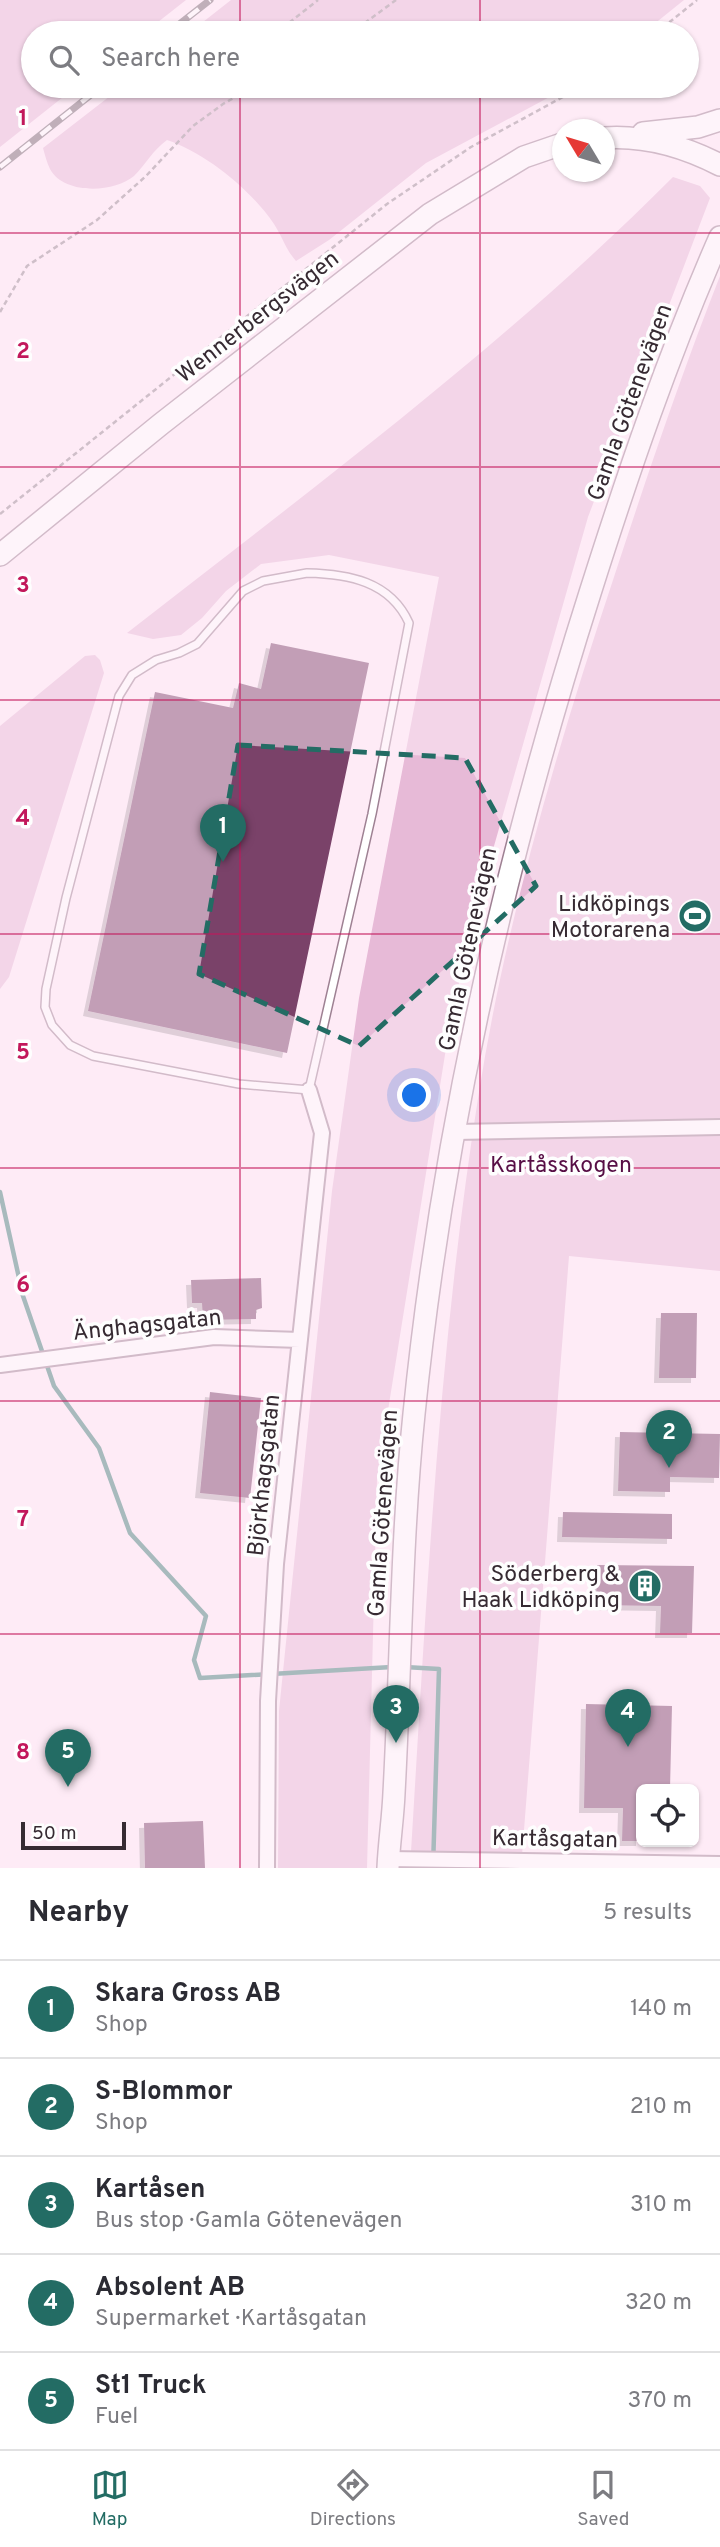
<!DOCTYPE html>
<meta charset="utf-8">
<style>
:root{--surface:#fff;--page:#f7f7f7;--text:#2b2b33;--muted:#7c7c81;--line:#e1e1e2;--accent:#236c64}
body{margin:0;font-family:Overpass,sans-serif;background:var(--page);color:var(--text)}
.controls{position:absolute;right:21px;bottom:21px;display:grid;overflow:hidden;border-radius:10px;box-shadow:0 2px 5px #0004}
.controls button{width:63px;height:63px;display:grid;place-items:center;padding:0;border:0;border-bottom:2px solid var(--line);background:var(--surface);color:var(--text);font:35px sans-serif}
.compass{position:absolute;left:552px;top:119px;width:63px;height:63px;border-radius:50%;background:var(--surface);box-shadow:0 2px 5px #0004;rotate:308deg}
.scale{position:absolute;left:21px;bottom:18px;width:105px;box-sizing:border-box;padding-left:7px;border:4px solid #362a32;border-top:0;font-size:19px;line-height:24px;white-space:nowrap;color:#362a32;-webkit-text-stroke:5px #fefefe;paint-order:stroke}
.you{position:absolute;left:415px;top:1096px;width:24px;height:24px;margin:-18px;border:5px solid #fff;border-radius:50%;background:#1a73e8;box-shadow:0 0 0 10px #1a73e833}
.badge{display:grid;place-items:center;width:46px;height:46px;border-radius:50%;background:var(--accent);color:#fff;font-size:23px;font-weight:700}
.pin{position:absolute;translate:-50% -58px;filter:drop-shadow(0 2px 4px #0008)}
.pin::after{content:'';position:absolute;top:37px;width:24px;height:21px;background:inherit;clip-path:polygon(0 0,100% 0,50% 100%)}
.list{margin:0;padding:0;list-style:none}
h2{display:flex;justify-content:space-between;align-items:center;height:91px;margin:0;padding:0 28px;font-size:30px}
h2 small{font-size:23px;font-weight:400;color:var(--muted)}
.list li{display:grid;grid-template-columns:46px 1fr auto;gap:21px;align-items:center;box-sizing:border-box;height:98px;padding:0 28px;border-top:2px solid var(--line)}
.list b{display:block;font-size:26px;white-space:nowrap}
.list p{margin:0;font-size:23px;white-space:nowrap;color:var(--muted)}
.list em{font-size:23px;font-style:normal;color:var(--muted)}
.icon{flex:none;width:38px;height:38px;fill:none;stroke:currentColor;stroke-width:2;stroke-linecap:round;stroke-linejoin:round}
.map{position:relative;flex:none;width:720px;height:1868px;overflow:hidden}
.search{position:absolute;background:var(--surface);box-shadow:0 2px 5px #0004;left:21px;right:21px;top:21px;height:77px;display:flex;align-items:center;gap:18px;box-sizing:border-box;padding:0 24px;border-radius:38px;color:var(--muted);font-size:26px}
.sheet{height:581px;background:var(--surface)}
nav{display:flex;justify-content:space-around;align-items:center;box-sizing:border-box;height:98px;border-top:2px solid var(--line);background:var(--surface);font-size:19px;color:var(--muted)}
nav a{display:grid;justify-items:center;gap:4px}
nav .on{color:var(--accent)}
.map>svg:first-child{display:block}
.green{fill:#e7bad7}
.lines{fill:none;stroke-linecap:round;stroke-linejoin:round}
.stream{stroke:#407f79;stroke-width:4.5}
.building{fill:#7a4369;filter:url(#shadow)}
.lane-casing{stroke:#9e8193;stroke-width:10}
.street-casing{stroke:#9e8193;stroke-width:18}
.secondary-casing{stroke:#9e8193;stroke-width:24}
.path{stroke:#988992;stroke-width:2.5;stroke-dasharray:5 3.5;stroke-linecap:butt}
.lane{stroke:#fff;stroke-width:7}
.street{stroke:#fff;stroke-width:14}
.secondary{stroke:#fff;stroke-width:21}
.rail-casing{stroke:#756770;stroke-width:7}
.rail{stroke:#fefefe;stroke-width:4.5;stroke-dasharray:13;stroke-linecap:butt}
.marked{fill:none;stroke:#236c64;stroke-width:5;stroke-dasharray:14 9;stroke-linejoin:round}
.grid{fill:none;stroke:#c2185b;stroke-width:2;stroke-opacity:0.55}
.labels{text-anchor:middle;stroke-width:7;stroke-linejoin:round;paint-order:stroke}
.street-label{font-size:23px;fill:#362a32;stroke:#fefefe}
.poi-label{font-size:23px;fill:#362a32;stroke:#fefefe;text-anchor:end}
.park-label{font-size:23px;fill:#570e45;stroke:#fefefe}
.grid-label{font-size:23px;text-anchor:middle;font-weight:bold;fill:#c2185b;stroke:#fefefe;stroke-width:7;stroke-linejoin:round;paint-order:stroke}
</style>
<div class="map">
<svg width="720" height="1868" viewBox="0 0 720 1868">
<defs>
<filter id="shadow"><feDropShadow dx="-5" dy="5" stdDeviation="0" flood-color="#0004"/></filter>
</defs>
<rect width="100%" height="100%" fill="#feebf6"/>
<path class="green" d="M0 0H186L144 33H33V86H77L0 147Z
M231 0H684L643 33H189Z
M123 86H570L426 163 329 240 296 261C286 250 282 236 274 224 251 190 206 153 167 140 153 150 146 164 134 176 114 193 64 195 50 169 47 163 45 155 43 148Z
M673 177 700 186 710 198 588 517 490 860 452 1011 377 1479 367 1868H278L279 1711 332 1191 359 998 439 577 329 555 261 564 226 591 202 618 181 635 153 639 127 633C314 487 506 345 673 177Z
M720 276V1271L569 1256 521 1868H410C426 1609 438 1349 479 1092 507 916 558 746 614 577 647 476 681 375 720 276Z
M95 655 100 660 104 673 9 977 0 989V726L85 656Z"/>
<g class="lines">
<path class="stream" d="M0 1192 23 1296 54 1386 99 1448 130 1533 206 1616 194 1660 200 1678 392 1667
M405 1667 439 1669 433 1868"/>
</g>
<path class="building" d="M271 643 369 663 287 1053 88 1011 155 692 233 708 239 683 261 689Z
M261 1278 262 1308 256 1310V1319L203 1320 202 1303H192L191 1280Z
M661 1313H697L696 1378H659Z
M210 1392 261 1398 250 1498 200 1493Z
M620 1432 720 1434 719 1478 670 1477V1492L618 1491Z
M563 1512 672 1514V1539L562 1537Z
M597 1565 694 1566 692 1633H660L661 1606 596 1605Z
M586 1704 672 1706 670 1789H641V1841H622L623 1808H584Z
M203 1821 205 1868H145L144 1823Z"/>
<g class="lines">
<defs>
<path id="lane" d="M307 573C348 574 390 581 409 623L372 814 309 1090 239 1084 93 1056 70 1045 52 1025 45 1007 46 989 66 898 119 696 132 675 156 660 179 653 197 644 243 591 263 581Z"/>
<path id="street" d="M455 1132 720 1127
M0 1365 214 1337 300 1340
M388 1859 720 1864
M267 1868 268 1701 276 1564 322 1133 309 1090"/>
<path id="secondary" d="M643 133 698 127 720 120
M604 138C646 135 683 146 720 165
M0 555 161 424 430 214 524 157 562 144
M388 1868C389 1843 393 1818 394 1793 401 1666 401 1540 414 1414 442 1135 505 860 590 593 628 473 669 353 720 237"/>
</defs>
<use href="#lane" class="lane-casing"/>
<use href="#street" class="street-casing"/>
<use href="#secondary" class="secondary-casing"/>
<path class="path" d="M276 33 318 0
M351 33 396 0
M656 33 697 0
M0 312 27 266 97 220 146 176 193 126 223 104 255 86
M0 514 387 204 471 147 583 86"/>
<use href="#lane" class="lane"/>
<use href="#street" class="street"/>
<use href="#secondary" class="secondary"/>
<defs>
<path id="rail" d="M168 33 210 0
M0 167 102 86"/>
</defs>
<use href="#rail" class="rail-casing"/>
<use href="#rail" class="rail"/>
</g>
<path d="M0 0H720V1868H0ZM238 745 465 758 536 886 359 1046 199 974Z" fill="#feebf6" fill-opacity=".55" fill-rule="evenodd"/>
<path class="marked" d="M238 745 465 758 536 886 359 1046 199 974Z"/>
<path class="grid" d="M240 0V33M480 0V33M240 86V1868M480 86V1868M0 233H720M0 467H720M0 700H720M0 934H720M0 1168H720M0 1401H720M0 1634H720"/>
<defs>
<symbol id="stadium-disc" viewBox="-11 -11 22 22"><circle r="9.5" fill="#236c64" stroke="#fefefe"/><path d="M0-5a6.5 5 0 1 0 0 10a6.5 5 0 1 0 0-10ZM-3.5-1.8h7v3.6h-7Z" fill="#fff"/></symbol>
<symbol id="building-disc" viewBox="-11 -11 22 22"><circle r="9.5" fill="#236c64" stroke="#fefefe"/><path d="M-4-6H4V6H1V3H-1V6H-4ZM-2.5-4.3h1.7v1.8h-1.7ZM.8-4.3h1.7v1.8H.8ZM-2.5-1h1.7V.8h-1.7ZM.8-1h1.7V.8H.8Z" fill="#fff"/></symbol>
</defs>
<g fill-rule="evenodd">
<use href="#stadium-disc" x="676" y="897" width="38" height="38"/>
<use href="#building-disc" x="626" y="1567" width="38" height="38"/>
</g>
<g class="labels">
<g class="street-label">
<text transform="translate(257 316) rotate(-38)" y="8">Wennerbergsvägen</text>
<text transform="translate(629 402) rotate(-70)" y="8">Gamla Götenevägen</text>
<text transform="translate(467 949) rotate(-78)" y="8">Gamla Götenevägen</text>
<text transform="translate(147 1324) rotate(-6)" y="8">Änghagsgatan</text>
<text transform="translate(263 1475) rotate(-84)" y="8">Björkhagsgatan</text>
<text transform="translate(382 1513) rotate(-86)" y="8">Gamla Götenevägen</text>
<text transform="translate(555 1838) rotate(1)" y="8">Kartåsgatan</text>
</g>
<g class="poi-label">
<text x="670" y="911">Lidköpings<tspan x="670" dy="26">Motorarena</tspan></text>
<text x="620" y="1581">Söderberg &amp;<tspan x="620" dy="26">Haak Lidköping</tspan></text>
</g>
<g class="park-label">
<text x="561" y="1172">Kartåsskogen</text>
</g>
</g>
<g class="grid-label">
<text x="23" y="125">1</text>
<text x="23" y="358">2</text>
<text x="23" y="592">3</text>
<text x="23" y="825">4</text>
<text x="23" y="1059">5</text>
<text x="23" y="1292">6</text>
<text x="23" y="1526">7</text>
<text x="23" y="1759">8</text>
</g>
</svg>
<div class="controls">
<button><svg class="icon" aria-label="locate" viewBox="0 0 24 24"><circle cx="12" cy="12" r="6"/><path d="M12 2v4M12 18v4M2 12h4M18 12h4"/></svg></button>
</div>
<svg class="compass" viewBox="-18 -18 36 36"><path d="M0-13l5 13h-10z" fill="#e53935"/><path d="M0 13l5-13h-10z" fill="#7c7c81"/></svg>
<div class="scale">50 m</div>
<div class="you"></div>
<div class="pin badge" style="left:223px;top:862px">1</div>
<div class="pin badge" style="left:669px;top:1468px">2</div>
<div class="pin badge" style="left:396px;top:1743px">3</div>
<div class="pin badge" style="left:628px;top:1747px">4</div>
<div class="pin badge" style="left:68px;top:1787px">5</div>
<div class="search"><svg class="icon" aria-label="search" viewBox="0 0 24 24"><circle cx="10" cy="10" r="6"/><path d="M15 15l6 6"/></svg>Search here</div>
</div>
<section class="sheet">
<h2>Nearby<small>5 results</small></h2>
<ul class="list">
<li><span class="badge">1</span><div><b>Skara Gross AB</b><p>Shop</p></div><em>140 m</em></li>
<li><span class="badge">2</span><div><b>S-Blommor</b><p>Shop</p></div><em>210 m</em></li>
<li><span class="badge">3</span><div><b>Kartåsen</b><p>Bus stop · Gamla Götenevägen</p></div><em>310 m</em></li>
<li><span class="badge">4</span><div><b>Absolent AB</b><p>Supermarket · Kartåsgatan</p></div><em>320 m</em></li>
<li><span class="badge">5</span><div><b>St1 Truck</b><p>Fuel</p></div><em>370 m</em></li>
</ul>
</section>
<nav>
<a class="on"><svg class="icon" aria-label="map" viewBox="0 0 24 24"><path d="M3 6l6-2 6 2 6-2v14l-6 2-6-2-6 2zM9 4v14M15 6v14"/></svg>Map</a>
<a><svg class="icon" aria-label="directions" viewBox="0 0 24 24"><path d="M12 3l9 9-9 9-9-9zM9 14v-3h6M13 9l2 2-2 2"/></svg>Directions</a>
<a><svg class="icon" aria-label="saved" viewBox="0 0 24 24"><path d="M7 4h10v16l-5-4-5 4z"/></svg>Saved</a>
</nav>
